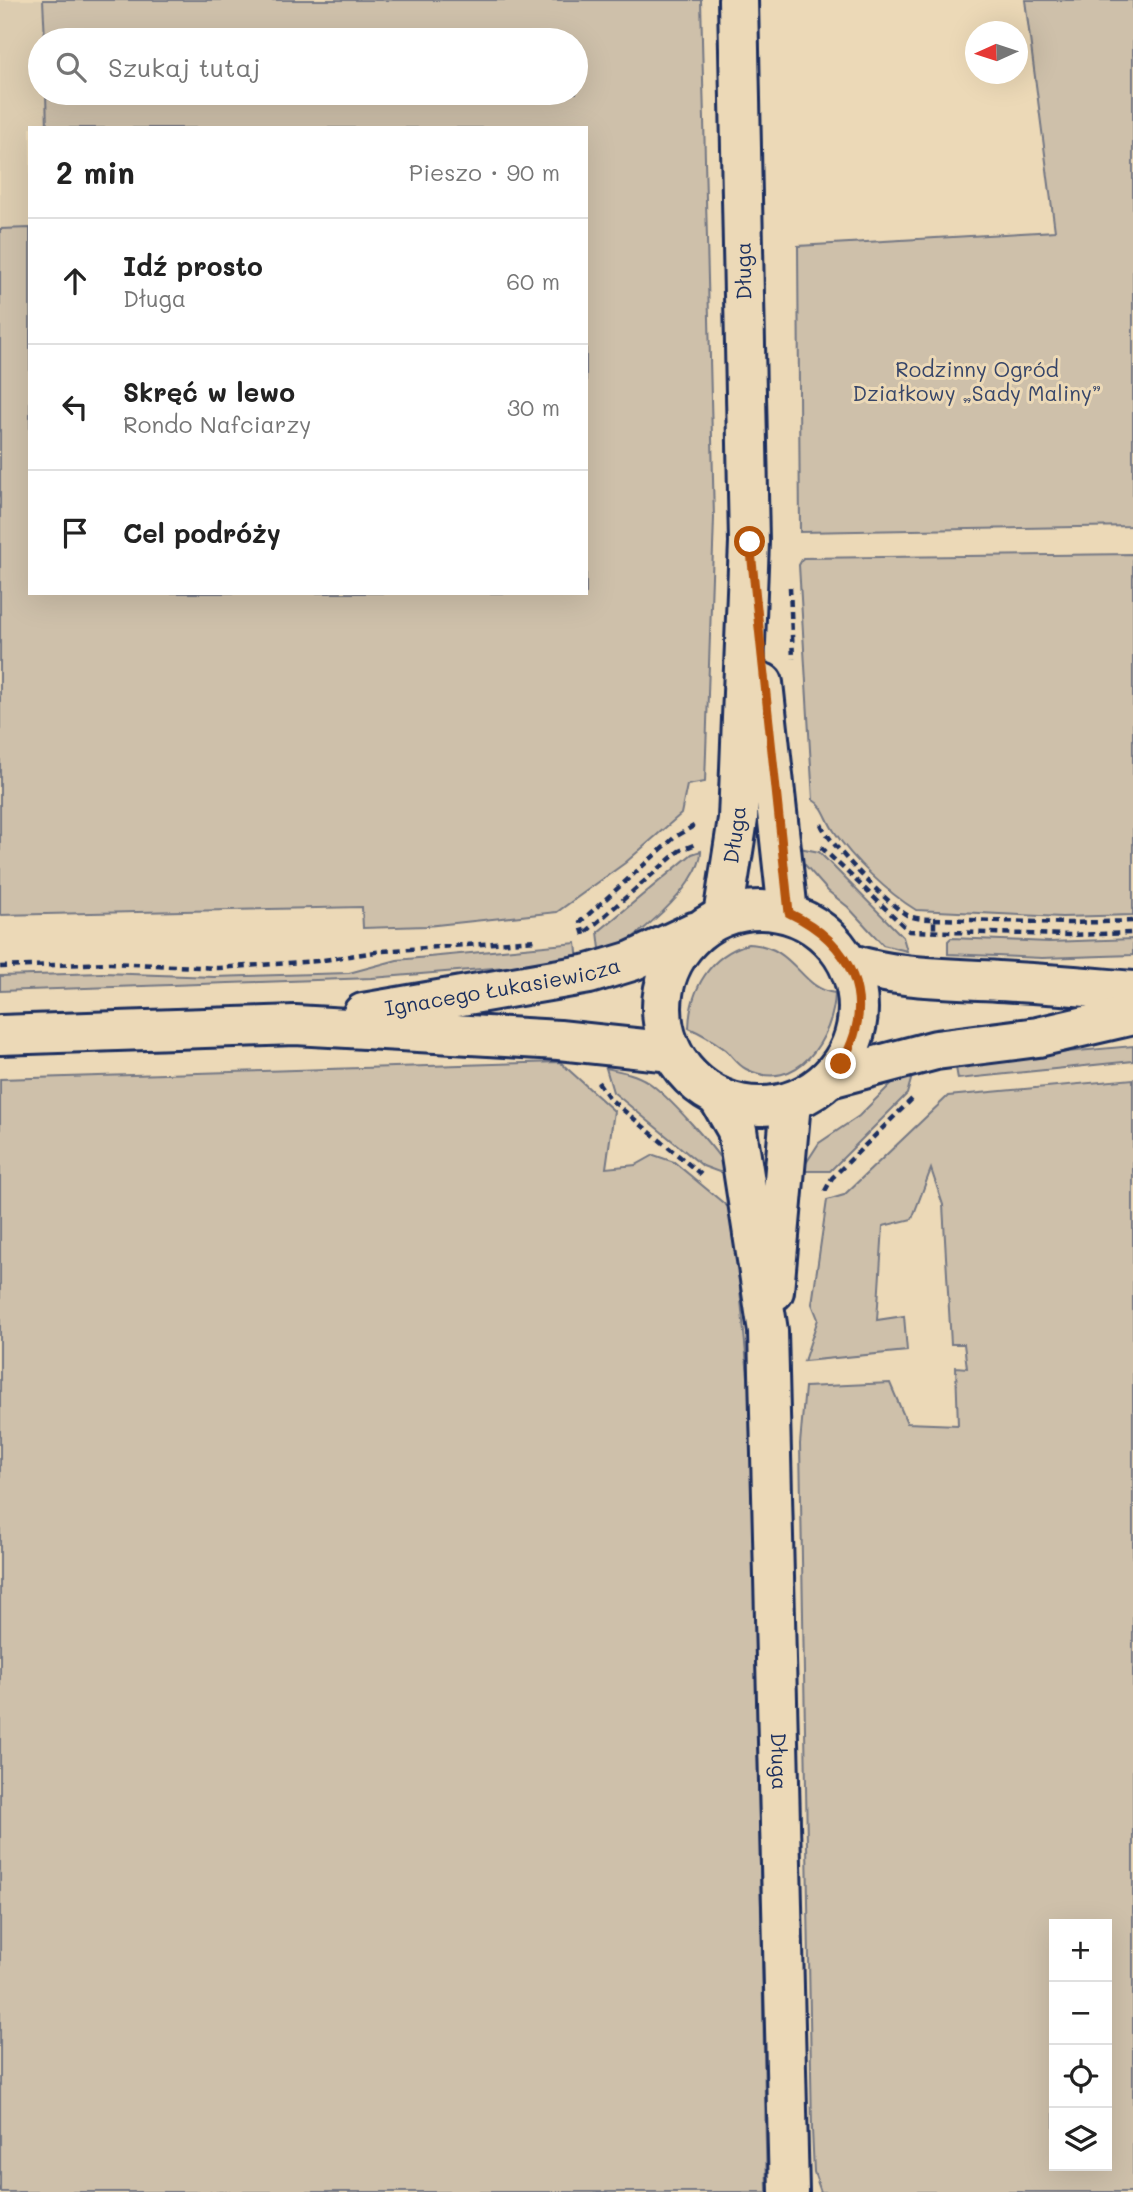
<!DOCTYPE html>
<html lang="pl">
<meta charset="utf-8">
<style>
:root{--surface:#fff;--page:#f6f6f6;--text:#222;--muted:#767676;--line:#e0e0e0}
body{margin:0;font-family:Mali,sans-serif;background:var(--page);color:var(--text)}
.controls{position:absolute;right:21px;bottom:21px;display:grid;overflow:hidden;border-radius:0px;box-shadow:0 7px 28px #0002}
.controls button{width:63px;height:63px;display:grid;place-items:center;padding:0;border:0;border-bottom:2px solid var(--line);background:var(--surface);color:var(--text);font:35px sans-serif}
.compass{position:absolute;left:965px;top:21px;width:63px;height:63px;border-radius:50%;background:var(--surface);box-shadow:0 7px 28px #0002;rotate:267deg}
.stop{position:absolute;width:21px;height:21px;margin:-16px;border:5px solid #b45309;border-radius:50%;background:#fff}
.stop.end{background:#b45309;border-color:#fff;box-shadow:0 2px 7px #0008}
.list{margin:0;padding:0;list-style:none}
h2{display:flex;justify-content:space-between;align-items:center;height:91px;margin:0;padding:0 28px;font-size:30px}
h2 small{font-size:23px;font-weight:400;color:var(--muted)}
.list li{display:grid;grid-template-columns:46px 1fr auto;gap:21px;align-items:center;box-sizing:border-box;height:126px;padding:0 28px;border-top:2px solid var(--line)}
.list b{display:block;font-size:26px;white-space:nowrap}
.list p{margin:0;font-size:23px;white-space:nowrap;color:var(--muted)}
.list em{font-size:23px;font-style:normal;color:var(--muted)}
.icon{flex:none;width:38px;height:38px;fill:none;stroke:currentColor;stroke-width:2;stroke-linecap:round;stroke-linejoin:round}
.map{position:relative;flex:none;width:1133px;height:2192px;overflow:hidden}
.search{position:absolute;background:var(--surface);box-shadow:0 7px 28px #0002;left:28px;top:28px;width:560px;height:77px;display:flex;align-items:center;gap:18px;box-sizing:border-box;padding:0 24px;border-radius:38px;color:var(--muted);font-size:26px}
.panel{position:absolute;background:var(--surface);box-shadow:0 7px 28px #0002;left:28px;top:126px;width:560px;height:469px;border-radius:0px}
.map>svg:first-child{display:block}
.built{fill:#dcccb0}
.green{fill:#cec0aa;stroke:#747884;stroke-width:2;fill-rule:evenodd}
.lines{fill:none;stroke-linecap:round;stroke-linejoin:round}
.minor-casing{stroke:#1b2f5e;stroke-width:44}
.major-casing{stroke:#1b2f5e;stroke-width:44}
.path{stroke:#1b2f5e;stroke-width:4.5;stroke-dasharray:7 5;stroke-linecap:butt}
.minor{stroke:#ecd9b7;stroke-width:38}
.major{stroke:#ecd9b7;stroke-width:38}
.route{stroke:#b45309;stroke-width:9}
.labels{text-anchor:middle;stroke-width:6;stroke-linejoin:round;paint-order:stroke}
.street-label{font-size:21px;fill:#1b2f5e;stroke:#ecd9b7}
.park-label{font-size:21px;fill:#364569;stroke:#ecd9b7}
</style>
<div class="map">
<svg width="1133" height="2192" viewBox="0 0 1133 2192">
<rect width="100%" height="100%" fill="#ecd9b7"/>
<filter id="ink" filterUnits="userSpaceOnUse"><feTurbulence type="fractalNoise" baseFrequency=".0143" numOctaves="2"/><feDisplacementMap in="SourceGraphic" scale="14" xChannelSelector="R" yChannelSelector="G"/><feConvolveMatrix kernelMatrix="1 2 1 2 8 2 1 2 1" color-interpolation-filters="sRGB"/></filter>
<g filter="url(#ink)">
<path class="built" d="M0 0H43L45 40H40V93H46L47 128H30V228L0 229Z"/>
<path class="green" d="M43 0H701L714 518 705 782 687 785 681 814 625 863 557 912 427 926 363 928 362 907 0 915V229L30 228V593H586V128H47L46 93H576V40H45Z
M1025 0H1133V526L800 532 798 246 1055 231Z
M1133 554V915L1062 917 916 910C888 893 852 859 834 831 826 820 825 807 813 800L799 565 803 558Z
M795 847 819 852 903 937 907 951 883 945 848 907 828 891 799 858Z
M701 851C703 883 630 946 601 957L598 932 692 854Z
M951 938 1049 942 1133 939V955L1042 958 948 954V941Z
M576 943 578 961 372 978 0 991V976L103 973 214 977 349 973 397 960Z
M748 944C796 945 799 989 835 993 834 1037 797 1095 746 1069 738 1065 732 1056 726 1050 714 1041 703 1034 689 1028 690 989 710 955 748 944Z
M1133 1046V1061L958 1079 955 1062Z
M560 1062 614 1111 606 1168 636 1165 654 1155 674 1162 733 1211 750 1399 767 2192H0V1079Z
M606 1068C620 1071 636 1074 648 1082 666 1094 719 1151 728 1171L719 1172 703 1166 613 1092Z
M914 1069 907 1094 830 1171H801L819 1143 859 1116 899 1076Z
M1133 1079V2192H821L814 2172 812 2129 800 1444 805 1387 890 1383 907 1423 958 1425 956 1367 967 1368 964 1344H951L943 1205 931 1169 912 1219 883 1226 877 1320 904 1316 907 1351 804 1361 818 1319 812 1304 827 1200 844 1195 948 1096ZM1107 1924V2166H1054V1924Z"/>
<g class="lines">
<defs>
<g id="minor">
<path d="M848 963C897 979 947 978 998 981 1043 983 1088 987 1133 991"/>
<path d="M830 1078 936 1050 1038 1037 1133 1015"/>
<path id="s1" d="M718 1097 737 1130 768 1331 789 2192"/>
<path d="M774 1291 791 1102"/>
</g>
<g id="major">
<path d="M763 683 788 913"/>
<circle cx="760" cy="1008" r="98"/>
<path id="s2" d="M723 916 738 819 749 542 738 0"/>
<path id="s3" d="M363 1013 589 974 632 961 694 932"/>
<path d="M0 1035 295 1025 559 1040 672 1052"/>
</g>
</defs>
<use href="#minor" class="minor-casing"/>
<use href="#major" class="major-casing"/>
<path class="path" d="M790 587 793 659
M821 824C828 843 889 905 907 915 916 919 924 919 934 919V932
M821 847 909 931 1069 935 1133 933
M934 919 1069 923 1133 921
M586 932 679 851 696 844
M584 935 580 922 675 837 697 824
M0 967 111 963 218 968 317 961 382 951 537 940
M598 1082 610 1099 703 1176
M825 1191 832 1178 912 1099"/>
<use href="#minor" class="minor"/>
<use href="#major" class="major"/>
</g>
</g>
<g class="lines" filter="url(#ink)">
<path class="route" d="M750 542 789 913C852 943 879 1000 841 1064"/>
</g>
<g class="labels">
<g class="street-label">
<text transform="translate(744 271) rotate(-91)" y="7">Długa</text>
<text dy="7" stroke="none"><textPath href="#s2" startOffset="82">Długa</textPath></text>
<text dy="7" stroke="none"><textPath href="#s3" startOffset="142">Ignacego Łukasiewicza</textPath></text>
<text dy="7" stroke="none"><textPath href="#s1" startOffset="672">Długa</textPath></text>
</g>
<g class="park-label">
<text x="977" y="377">Rodzinny Ogród<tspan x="977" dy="24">Działkowy „Sady Maliny”</tspan></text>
</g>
</g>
</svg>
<div class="controls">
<button>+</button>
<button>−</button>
<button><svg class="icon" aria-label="locate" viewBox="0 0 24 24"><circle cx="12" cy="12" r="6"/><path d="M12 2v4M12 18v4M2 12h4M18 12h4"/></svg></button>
<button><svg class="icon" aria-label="layers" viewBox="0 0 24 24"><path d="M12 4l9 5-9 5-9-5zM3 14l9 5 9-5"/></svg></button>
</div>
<svg class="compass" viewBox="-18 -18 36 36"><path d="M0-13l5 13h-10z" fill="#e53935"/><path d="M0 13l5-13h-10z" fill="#767676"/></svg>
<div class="stop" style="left:750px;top:542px"></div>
<div class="stop end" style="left:841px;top:1064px"></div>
<div class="search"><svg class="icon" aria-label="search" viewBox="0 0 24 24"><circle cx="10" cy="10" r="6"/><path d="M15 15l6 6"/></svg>Szukaj tutaj</div>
<section class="panel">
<h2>2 min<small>Pieszo · 90 m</small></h2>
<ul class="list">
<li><svg class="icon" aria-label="ahead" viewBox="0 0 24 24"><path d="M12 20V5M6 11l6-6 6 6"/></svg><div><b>Idź prosto</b><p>Długa</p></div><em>60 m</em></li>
<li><svg class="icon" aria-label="left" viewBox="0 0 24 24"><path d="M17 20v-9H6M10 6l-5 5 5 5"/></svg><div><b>Skręć w lewo</b><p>Rondo Nafciarzy</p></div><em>30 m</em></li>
<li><svg class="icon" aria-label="arrive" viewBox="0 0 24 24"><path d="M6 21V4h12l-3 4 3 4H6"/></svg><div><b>Cel podróży</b></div></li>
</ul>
</section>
</div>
